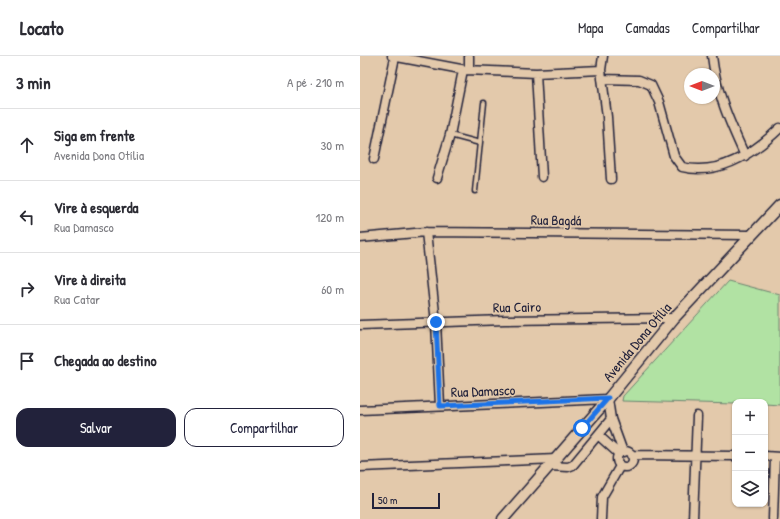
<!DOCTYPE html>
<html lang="pt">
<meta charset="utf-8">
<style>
:root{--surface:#fff;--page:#f2f2f3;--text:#2b2b33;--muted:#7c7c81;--line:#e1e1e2;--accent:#22223b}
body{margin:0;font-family:"Patrick Hand",sans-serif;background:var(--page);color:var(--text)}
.controls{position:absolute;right:12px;bottom:12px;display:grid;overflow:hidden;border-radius:8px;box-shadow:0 1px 3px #0004}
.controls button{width:36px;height:36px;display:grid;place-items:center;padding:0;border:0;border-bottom:1px solid var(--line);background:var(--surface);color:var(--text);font:20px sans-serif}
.compass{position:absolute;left:324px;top:12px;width:36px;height:36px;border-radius:50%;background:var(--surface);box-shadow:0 1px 3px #0004;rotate:270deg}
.scale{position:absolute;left:12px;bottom:10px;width:68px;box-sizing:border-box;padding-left:4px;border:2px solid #22223b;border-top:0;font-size:11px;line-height:14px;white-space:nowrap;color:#22223b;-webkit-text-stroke:3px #e3c9ab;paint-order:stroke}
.stop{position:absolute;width:12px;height:12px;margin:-9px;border:3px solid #1a73e8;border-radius:50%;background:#fff}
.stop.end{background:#1a73e8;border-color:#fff;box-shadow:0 1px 4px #0008}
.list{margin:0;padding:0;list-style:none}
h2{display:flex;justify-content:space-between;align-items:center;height:52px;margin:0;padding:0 16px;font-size:17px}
h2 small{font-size:13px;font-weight:400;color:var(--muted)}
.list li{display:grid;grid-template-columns:26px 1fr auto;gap:12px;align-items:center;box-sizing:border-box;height:72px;padding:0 16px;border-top:1px solid var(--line)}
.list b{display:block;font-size:15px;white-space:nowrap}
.list p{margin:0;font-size:13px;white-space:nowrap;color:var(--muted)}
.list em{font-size:13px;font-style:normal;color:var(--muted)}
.actions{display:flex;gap:8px;padding:12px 16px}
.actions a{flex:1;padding:9px 0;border:1px solid var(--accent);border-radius:12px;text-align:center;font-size:14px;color:var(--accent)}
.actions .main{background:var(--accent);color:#fff}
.icon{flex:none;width:22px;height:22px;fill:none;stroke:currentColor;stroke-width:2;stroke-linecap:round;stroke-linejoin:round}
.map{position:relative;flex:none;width:420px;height:463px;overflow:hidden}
header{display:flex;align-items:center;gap:24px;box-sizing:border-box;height:56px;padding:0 20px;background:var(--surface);border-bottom:1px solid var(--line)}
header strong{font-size:19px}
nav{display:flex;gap:22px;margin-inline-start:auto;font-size:14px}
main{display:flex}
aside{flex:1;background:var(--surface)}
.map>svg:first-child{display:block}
.green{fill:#b1e2a3;stroke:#6a826f}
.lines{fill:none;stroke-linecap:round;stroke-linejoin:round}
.service-casing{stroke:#22223b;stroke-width:7}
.minor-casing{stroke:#22223b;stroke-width:11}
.tertiary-casing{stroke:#22223b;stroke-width:13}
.service{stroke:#e3c9ab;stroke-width:4}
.minor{stroke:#e3c9ab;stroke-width:8}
.tertiary{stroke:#e3c9ab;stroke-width:10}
.route{stroke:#1a73e8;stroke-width:5}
.labels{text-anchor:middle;stroke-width:3.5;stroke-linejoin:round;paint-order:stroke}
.street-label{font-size:14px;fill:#22223b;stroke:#e3c9ab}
</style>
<header>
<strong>Locato</strong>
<nav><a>Mapa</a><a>Camadas</a><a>Compartilhar</a></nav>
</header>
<main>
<aside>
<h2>3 min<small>A pé · 210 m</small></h2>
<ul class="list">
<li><svg class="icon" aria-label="ahead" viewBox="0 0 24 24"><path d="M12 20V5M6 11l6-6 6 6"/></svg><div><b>Siga em frente</b><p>Avenida Dona Otília</p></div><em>30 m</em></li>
<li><svg class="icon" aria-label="left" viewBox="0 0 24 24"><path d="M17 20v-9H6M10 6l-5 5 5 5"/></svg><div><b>Vire à esquerda</b><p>Rua Damasco</p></div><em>120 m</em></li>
<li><svg class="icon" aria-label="right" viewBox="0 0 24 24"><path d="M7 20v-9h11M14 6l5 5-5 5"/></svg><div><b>Vire à direita</b><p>Rua Catar</p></div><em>60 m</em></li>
<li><svg class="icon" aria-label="arrive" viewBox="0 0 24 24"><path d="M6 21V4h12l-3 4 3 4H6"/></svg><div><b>Chegada ao destino</b></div></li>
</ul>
<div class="actions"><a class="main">Salvar</a><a>Compartilhar</a></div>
</aside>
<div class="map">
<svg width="420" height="463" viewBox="0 0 420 463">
<rect width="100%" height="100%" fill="#e3c9ab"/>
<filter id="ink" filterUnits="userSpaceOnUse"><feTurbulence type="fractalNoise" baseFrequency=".025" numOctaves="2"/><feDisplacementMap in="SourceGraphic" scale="8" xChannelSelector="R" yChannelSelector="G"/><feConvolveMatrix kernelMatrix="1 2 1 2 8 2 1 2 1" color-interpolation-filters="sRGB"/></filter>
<g filter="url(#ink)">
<path class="green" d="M368 225 420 239V349L405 348V346H375V348L262 345 263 340Z"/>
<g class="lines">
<defs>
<path id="service" d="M90 79 120 87
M115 135 124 47"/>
<path id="minor" d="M32 0 106 14 176 17 241 14
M243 0 241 14 247 61 251 123
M352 0C356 36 370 67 385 100
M109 14V0
M176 17 182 121
M242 23 279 24 291 29 299 46 314 100 322 111C359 120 394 97 420 72
M14 103 35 1
M77 122 90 79 103 14
M66 176 76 266 80 350
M0 182 66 176 391 179
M0 269 145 264 314 262
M0 354 248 343 251 363 263 396
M238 379 259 398
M257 403a8 8 0 1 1 16 0a8 8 0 1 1-16 0Z
M271 399 375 400
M405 400 420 401
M190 410 208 411 213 409 251 363
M0 411 196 403
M241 463 242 441 260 410
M333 463 337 360
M413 463 415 401"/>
<path id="tertiary" d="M143 463 248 343 314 262 420 149"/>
</defs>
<use href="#service" class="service-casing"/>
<use href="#minor" class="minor-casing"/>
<use href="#tertiary" class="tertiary-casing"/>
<use href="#service" class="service"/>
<use href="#minor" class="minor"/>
<use href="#tertiary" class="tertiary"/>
</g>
</g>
<g class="lines" filter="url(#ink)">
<path class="route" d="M76 266 80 350 248 342 222 372"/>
</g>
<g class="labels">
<g class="street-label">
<text transform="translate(196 164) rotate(1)" y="5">Rua Bagdá</text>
<text transform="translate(157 251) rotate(-1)" y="5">Rua Cairo</text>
<text transform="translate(277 286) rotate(-50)" y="5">Avenida Dona Otília</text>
<text transform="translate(123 335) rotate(-2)" y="5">Rua Damasco</text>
</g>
</g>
</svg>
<div class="controls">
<button>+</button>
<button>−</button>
<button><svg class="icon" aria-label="layers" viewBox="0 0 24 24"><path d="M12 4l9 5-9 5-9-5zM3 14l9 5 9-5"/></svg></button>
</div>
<svg class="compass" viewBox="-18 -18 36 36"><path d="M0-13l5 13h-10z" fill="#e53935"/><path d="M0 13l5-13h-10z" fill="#7c7c81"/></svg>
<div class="scale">50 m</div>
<div class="stop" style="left:222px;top:372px"></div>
<div class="stop end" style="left:76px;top:266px"></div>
</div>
</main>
